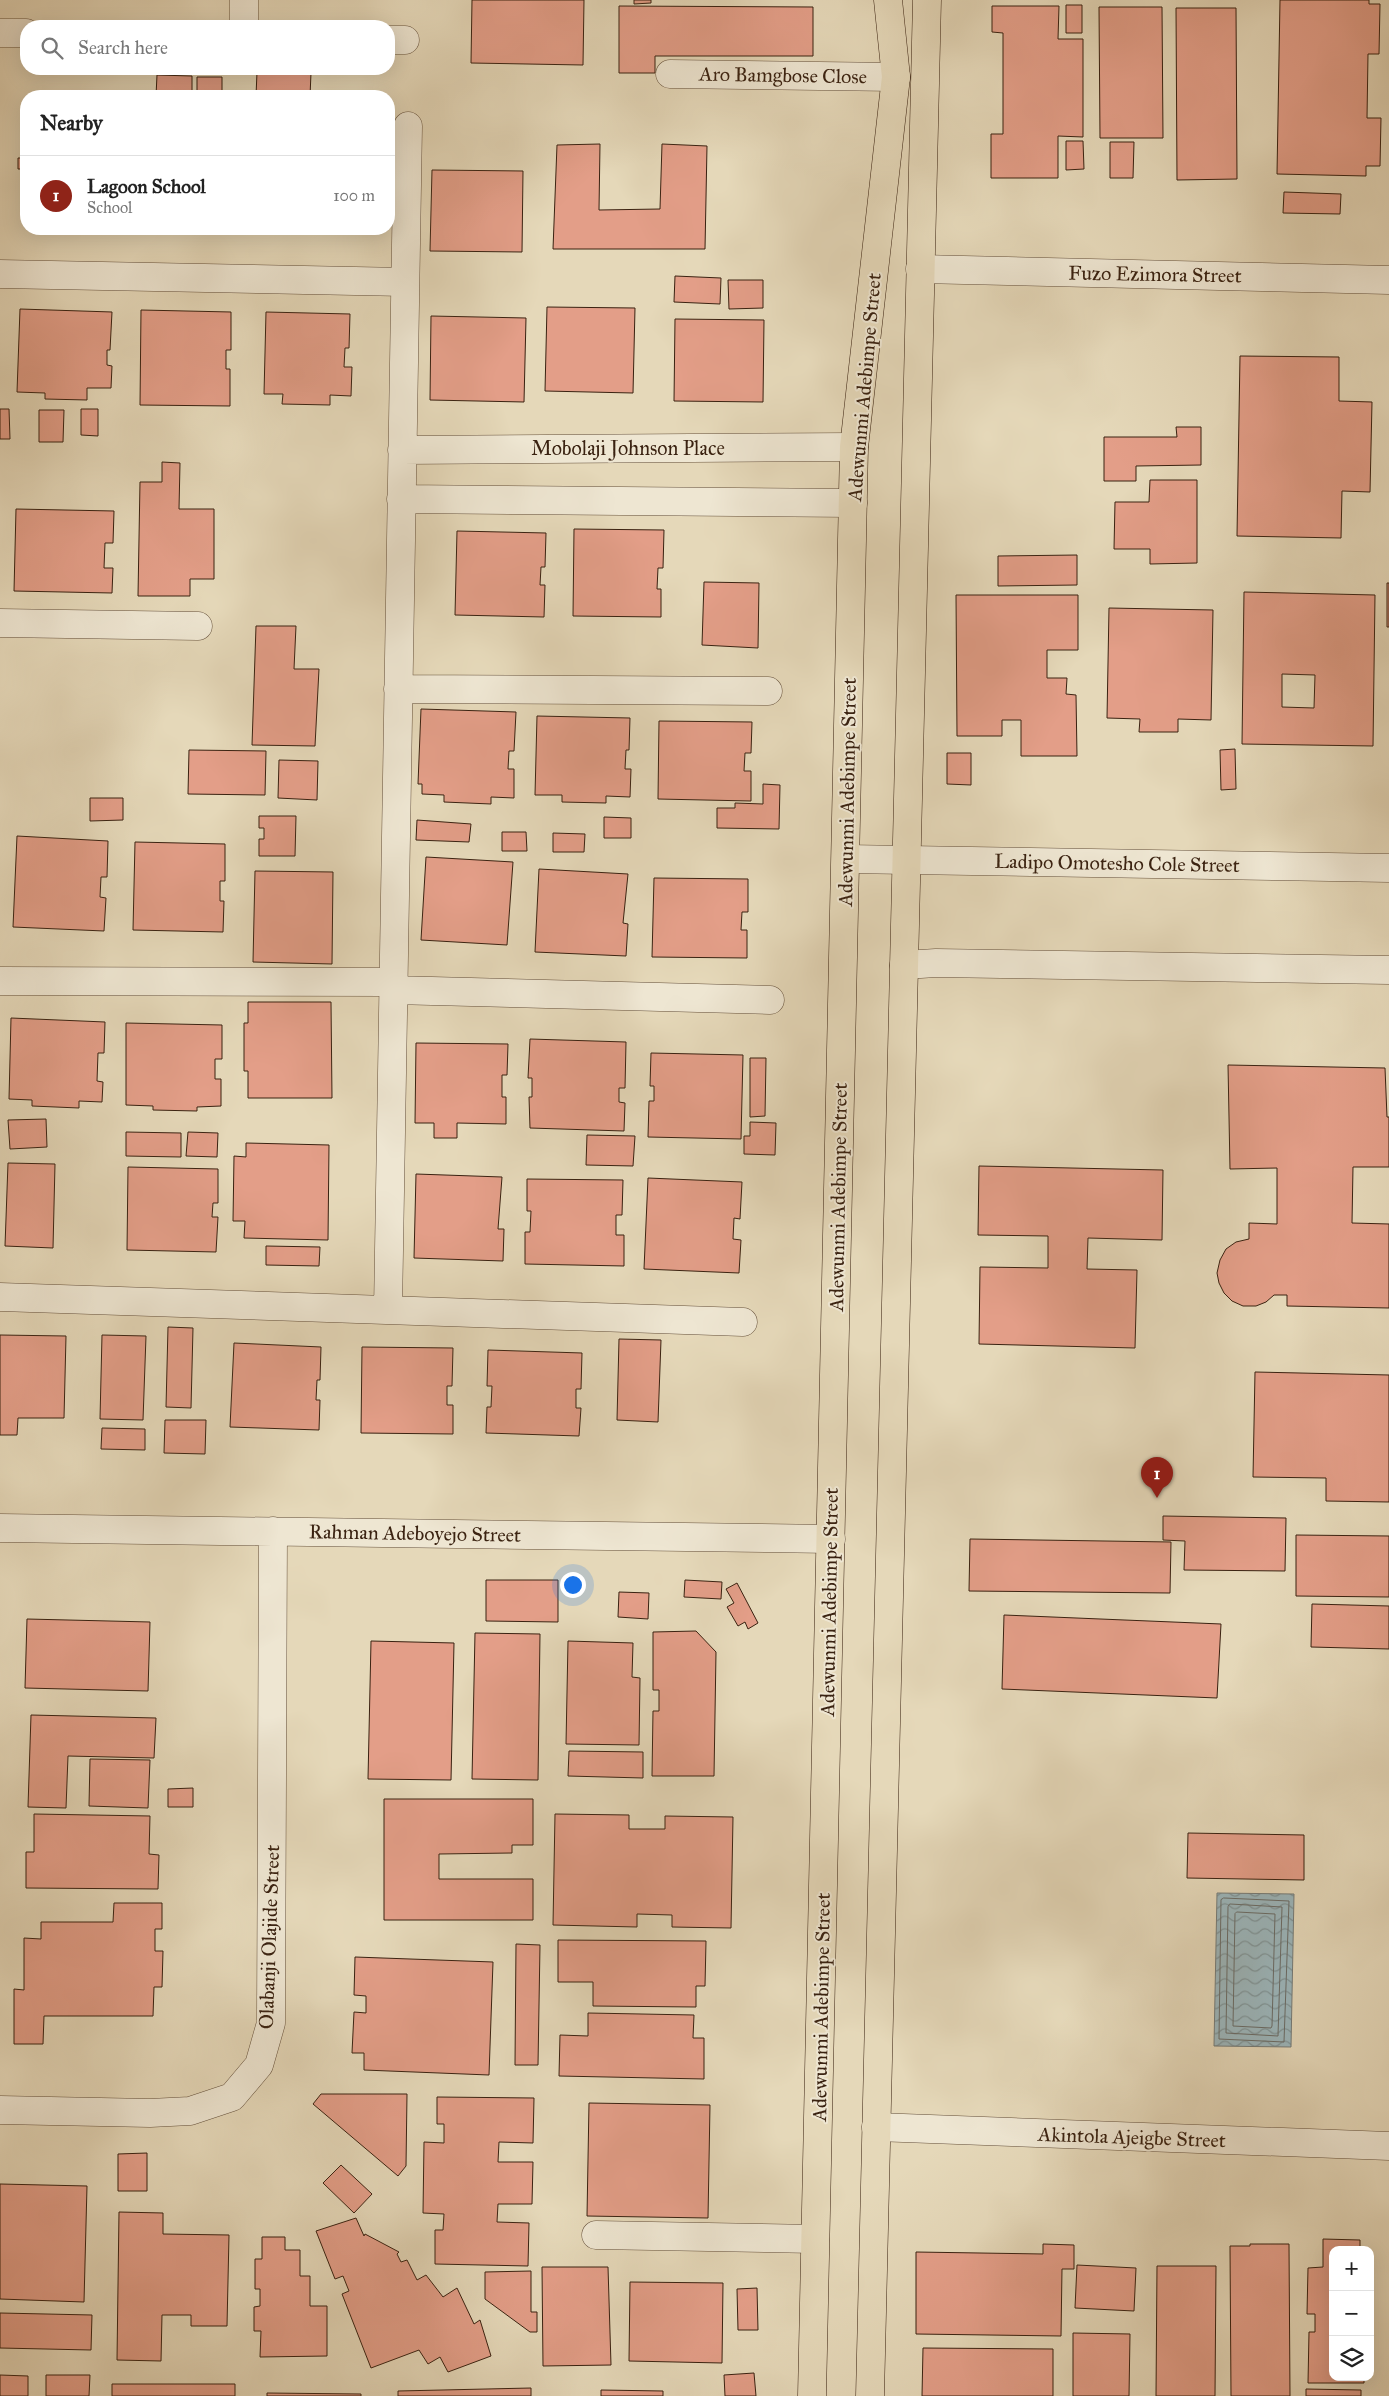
<!DOCTYPE html>
<meta charset="utf-8">
<style>
:root{--surface:#fff;--page:#f6f6f6;--text:#222;--muted:#767676;--line:#e0e0e0;--accent:#8f2418}
body{margin:0;font-family:"IM FELL Great Primer",serif;background:var(--page);color:var(--text)}
.controls{position:absolute;right:15px;bottom:15px;display:grid;overflow:hidden;border-radius:10px;box-shadow:0 5px 20px #0002}
.controls button{width:45px;height:45px;display:grid;place-items:center;padding:0;border:0;border-bottom:1px solid var(--line);background:var(--surface);color:var(--text);font:25px sans-serif}
.you{position:absolute;left:572px;top:1584px;width:18px;height:18px;margin:-12px;border:4px solid #fff;border-radius:50%;background:#1a73e8;box-shadow:0 0 0 8px #1a73e833}
.badge{display:grid;place-items:center;width:32px;height:32px;border-radius:50%;background:var(--accent);color:#fff;font-size:16px;font-weight:700}
.pin{position:absolute;translate:-50% -41px;filter:drop-shadow(0 1px 2px #0008)}
.pin::after{content:'';position:absolute;top:26px;width:18px;height:15px;background:inherit;clip-path:polygon(0 0,100% 0,50% 100%)}
.list{margin:0;padding:0;list-style:none}
h2{display:flex;justify-content:space-between;align-items:center;height:65px;margin:0;padding:0 20px;font-size:21px}
h2 small{font-size:16px;font-weight:400;color:var(--muted)}
.list li{display:grid;grid-template-columns:32px 1fr auto;gap:15px;align-items:center;box-sizing:border-box;height:80px;padding:0 20px;border-top:1px solid var(--line)}
.list b{display:block;font-size:19px;white-space:nowrap}
.list p{margin:0;font-size:16px;white-space:nowrap;color:var(--muted)}
.list em{font-size:16px;font-style:normal;color:var(--muted)}
.icon{flex:none;width:28px;height:28px;fill:none;stroke:currentColor;stroke-width:2;stroke-linecap:round;stroke-linejoin:round}
.map{position:relative;flex:none;width:1389px;height:2396px;overflow:hidden}
.search{position:absolute;background:var(--surface);box-shadow:0 5px 20px #0002;left:20px;top:20px;width:375px;height:55px;display:flex;align-items:center;gap:12px;box-sizing:border-box;padding:0 18px;border-radius:20px;color:var(--muted);font-size:19px}
.panel{position:absolute;background:var(--surface);box-shadow:0 5px 20px #0002;left:20px;top:90px;width:375px;height:145px;border-radius:20px}
.map>svg:first-child{display:block}
.water{fill:url(#water-waves);stroke:#757b77}
.lines{fill:none;stroke-linecap:round;stroke-linejoin:round}
.shore{stroke:#6b6c66;stroke-width:1}
.building{fill:#e39e88;stroke:#3a2211;fill-rule:evenodd}
.minor-casing{stroke:#65503b;stroke-width:29}
.major-casing{stroke:#3a2211;stroke-width:29}
.minor{stroke:#eee6d2;stroke-width:28}
.major{stroke:#e5d8b9;stroke-width:28}
.labels{text-anchor:middle;stroke-width:4;stroke-linejoin:round;paint-order:stroke}
.street-label{font-size:20px;fill:#3a2211;stroke:#eee6d2}
</style>
<div class="map">
<svg width="1389" height="2396" viewBox="0 0 1389 2396">
<defs>
<pattern id="water-waves" width="16" height="10" patternUnits="userSpaceOnUse" patternTransform="scale(1.25)"><rect width="16" height="10" fill="#9cb6bb"/><path d="M0 5q4-4 8 0t8 0" fill="none" stroke="#809497"/></pattern>
</defs>
<rect width="100%" height="100%" fill="#e5d8b9"/>
<filter id="stains"><feTurbulence type="fractalNoise" baseFrequency=".004" numOctaves="4"/><feColorMatrix values="0 0 0 0 .2 0 0 0 0 .09 0 0 0 0 .02 0 0 0 .5 -.17"/></filter>
<radialGradient id="worn" r=".72"><stop offset=".6" stop-color="#630" stop-opacity="0"/><stop offset="1" stop-color="#630" stop-opacity=".3"/></radialGradient>
<path class="water" d="M1217 1893 1294 1894 1291 2047 1214 2046Z"/>
<g class="lines">
<path class="shore" d="M1224 1898 1289 1901 1284 2042 1219 2039 1221 1900Z
M1230 1904 1282 1907 1278 2036 1226 2033 1228 1907Z
M1237 1912 1275 1914 1272 2026 1271 2028 1233 2026 1235 1914Z"/>
</g>
<path class="building" d="M472 0H584L583 65 471 63Z
M634 0H651V3L634 4Z
M1280 0H1369V4H1380L1379 54H1368L1367 118H1381L1380 166H1366V176L1277 174Z
M1066 5H1082V33H1066Z
M619 6 813 7V56H655V73H619Z
M992 6H1059L1058 39H1083V137L1058 136V178H991V134H1003V33L992 32Z
M1099 7H1162L1163 138H1100Z
M1176 8H1236L1237 179 1177 180Z
M257 72 311 73 310 96H256Z
M157 75 192 76V96H156Z
M197 77H222V96H197Z
M25 139H26V219L25 169H18V158H25Z
M1066 141H1083L1084 169 1066 170Z
M1110 142H1134L1133 178H1110Z
M600 144 599 210 660 209 662 144 707 146 705 249H553L557 145Z
M432 170 523 171 522 252 430 251Z
M1284 192 1341 194 1340 214 1283 213Z
M675 276 721 278 720 304 674 302Z
M728 280H763V308L729 309Z
M547 307 635 308 633 393 545 391Z
M20 309 112 312 110 350H107V365L112 366 111 388H87V400L45 399V393L17 392Z
M141 310 231 312V350H226V369H230V406L140 405Z
M266 312 350 314 349 348H345L344 367H352L351 396 330 395V405L282 404 283 394H264Z
M431 316 526 318 524 402 430 400Z
M675 319 764 320 763 402 674 401Z
M1240 356 1339 357V401L1372 402 1370 492 1342 491 1341 538 1237 536Z
M0 409H9L10 439H0Z
M81 409H98V436L81 435Z
M39 410H64L63 442H39Z
M1176 427H1201V465L1136 466V481H1104V437H1177Z
M162 462 180 463 179 509H214V579H190V596H138L140 482H162Z
M1150 480H1197V563L1150 564V549H1114L1115 502H1149Z
M16 509 114 511 113 543H105L104 568H113L112 593 14 591Z
M574 529 664 530 663 568H658L657 589H661V617L573 616Z
M457 531 546 533 545 567H541L540 585H545L544 617 455 615Z
M1077 555V585L998 586V556Z
M704 582 759 583 758 648 702 645Z
M1387 583H1389V627H1387Z
M1244 592 1375 595 1373 746 1242 744ZM1282 674 1315 675 1314 708 1282 707Z
M956 595H1078V650H1047V678H1067L1066 694 1076 695 1077 756H1021V720H1002V736H957Z
M1109 608 1213 610 1211 720 1178 719V732H1139L1140 719 1107 718Z
M256 626H296L294 669H319L315 746 252 745Z
M421 709 516 712 514 751H509L508 769H514V798L491 797V804L444 802V795L422 794V784H418Z
M537 716 630 718 629 750H626L625 769H631L630 797 606 796V803L562 802V795H535Z
M659 721 752 722 751 753H745L744 771H751V801L658 799Z
M1235 749 1236 789 1221 790 1220 750Z
M189 750 266 751 265 795 188 794Z
M947 753H971V785L947 784Z
M279 760 318 761 317 800 278 798Z
M763 784 780 785 779 829 717 828V808H735V803L763 804Z
M90 798H123V820L90 821Z
M259 816H296L295 856H259V839H264V828H259Z
M604 817 631 818V838H604Z
M417 820 471 824 469 842 416 840Z
M502 832H526L527 851H502Z
M553 833 585 834 584 852H553Z
M17 836 108 841 107 877H101L100 897 106 898 104 931 13 927Z
M135 842 225 844V881H220V901H224L223 932 133 930Z
M426 857 513 862 507 945 421 940Z
M539 869 628 874 623 923 628 924 626 956 535 952Z
M255 871 333 872 332 964 253 962Z
M654 878 748 879V912H742L741 930H747V958L652 957Z
M248 1002H331L332 1098H248V1071H244V1023H248Z
M11 1018 105 1022 104 1053H98L97 1081 103 1082 102 1102 79 1101V1108L32 1106V1100L9 1099Z
M126 1023 222 1025V1059H215V1079H221V1106L197 1107V1111L153 1110V1106L126 1105Z
M530 1039 626 1042 625 1088H619V1102L625 1103 624 1131 530 1128 529 1097H532V1078H528Z
M416 1043 508 1044 507 1075H502V1097H506V1124L457 1123V1138H434V1123H415Z
M651 1053 743 1055 741 1139 648 1137 649 1101H654V1086H650Z
M750 1058H766L765 1116 750 1117Z
M1228 1065 1385 1068 1387 1117H1389V1167H1353L1352 1223 1389 1224V1308L1287 1306V1295H1274L1266 1302 1256 1306H1243L1232 1301 1224 1293 1219 1283 1217 1273 1220 1260 1226 1249 1236 1242 1249 1239V1223L1277 1224V1168L1230 1169Z
M46 1119 47 1147 10 1149 8 1120Z
M750 1122 776 1123 775 1155 744 1154V1136H750Z
M126 1132 181 1133V1157L126 1156Z
M188 1132 218 1133 217 1157 186 1156Z
M587 1135 635 1136 633 1166 586 1165Z
M246 1143 329 1145 328 1240 244 1238 245 1221H233L234 1156 246 1157Z
M8 1163 55 1164 53 1248 5 1246Z
M979 1166 1163 1170 1162 1240 1088 1238 1087 1269 1137 1270 1135 1348 979 1344 980 1267 1048 1268V1236L978 1235Z
M128 1167 218 1169V1203H213L212 1217H218L216 1252 127 1250Z
M416 1174 502 1177 498 1229H504L503 1261 414 1258Z
M648 1178 742 1182 740 1219 734 1218 733 1239 741 1240 739 1273 644 1269Z
M527 1179 623 1180 622 1215H616V1235H624V1266L525 1264V1232H530L531 1211H527Z
M266 1246 320 1247 319 1266 266 1265Z
M168 1327 193 1328 191 1408 166 1407Z
M0 1335 66 1336 64 1418H18L17 1435H0Z
M102 1335 146 1336 143 1420 100 1419Z
M619 1339 661 1340 658 1422 617 1420Z
M234 1343 321 1347 320 1380H317L316 1400H320L319 1430 230 1427Z
M362 1347 453 1348 452 1386H447V1405H453V1434L361 1433Z
M488 1350 582 1353 581 1389H576V1408H581L579 1436 486 1433 487 1407H491L492 1386H487Z
M1255 1372 1389 1375V1502L1326 1501V1478L1253 1477Z
M165 1420H206L205 1454 164 1453Z
M102 1428 145 1429V1450L101 1449Z
M1163 1516 1286 1518 1285 1571 1184 1570 1185 1541 1163 1540Z
M1296 1535 1389 1536V1597L1296 1596Z
M970 1539 1171 1542 1170 1593 969 1591Z
M486 1580H558V1622L486 1621Z
M685 1580 722 1582 721 1599 684 1597Z
M737 1583 758 1623 748 1629 745 1622 738 1626 727 1607 734 1603 726 1589Z
M619 1592 649 1593 648 1619 618 1617Z
M1312 1604 1389 1606V1649L1311 1647Z
M1004 1615 1221 1624 1217 1698 1002 1689Z
M27 1619 150 1622 148 1691 25 1688Z
M696 1631 716 1652 714 1776H652L653 1711H659V1690H653V1632Z
M475 1633 540 1634 538 1780 472 1779Z
M371 1641 454 1643 451 1780 368 1779Z
M568 1641 633 1643 632 1677 640 1678 639 1745 566 1744Z
M31 1715 156 1718 154 1758 68 1756 66 1808 28 1807Z
M569 1751 643 1752V1778L568 1776Z
M90 1759 150 1760 148 1808 89 1806Z
M193 1788V1807H168V1789Z
M384 1799H533V1845H512V1853L439 1854V1879H533V1920H384Z
M34 1814 150 1816 149 1854 159 1855 158 1889 26 1888V1852H34Z
M555 1814 629 1815V1829H665V1816L733 1817 731 1928 672 1927V1915L637 1914V1927L553 1925Z
M1188 1833 1304 1835V1880L1187 1878Z
M114 1903H162V1929H155V1951H163L162 1987H154L153 2016H44L43 2044H14V1989L24 1990V1938L41 1939V1922H113Z
M558 1940 706 1941 705 1986H696V2007L593 2006V1982H558Z
M516 1944 540 1945 538 2065H515Z
M355 1957 493 1962 489 2075 364 2070V2053H352L354 2012 366 2013V1996L354 1995Z
M588 2013 694 2015 693 2038H704V2079L559 2076 560 2035 588 2036Z
M321 2094H407L406 2166 398 2176 313 2104Z
M437 2097 534 2098 533 2143 499 2142 498 2162H533L532 2204H498L497 2222 529 2223 528 2266 435 2264V2230H443L444 2214 423 2213 424 2142 444 2143V2124H437Z
M589 2103 710 2105 708 2218 587 2216Z
M147 2153V2191H118V2154Z
M341 2165 372 2194 354 2213 323 2183Z
M0 2184 87 2186 84 2302 0 2299Z
M119 2212 163 2213V2234L229 2235 227 2326H191V2315H162L161 2361 117 2360Z
M356 2218 364 2236 365 2234 399 2252 397 2254 401 2262 407 2260 417 2280 426 2275 443 2297 457 2288 474 2324 480 2320 491 2356 448 2372 440 2357 428 2364 419 2350 371 2368 342 2294 349 2291 343 2276 335 2279 316 2231Z
M262 2237H285V2250H300V2276H310V2306H327V2356L260 2357 261 2331H254V2307L260 2306V2289H255V2259H262Z
M1323 2239 1360 2240V2250H1333V2377H1364V2383H1308L1309 2332H1315V2314H1307L1308 2268 1323 2267Z
M1043 2244 1074 2245V2269H1062L1061 2336 916 2334V2252L1043 2254Z
M1250 2244H1289L1290 2396H1231L1230 2246H1250Z
M1077 2265 1136 2268 1134 2311 1075 2308Z
M1157 2266H1216L1215 2396H1156Z
M542 2267H608L611 2365 543 2366Z
M531 2271V2312H537V2332H530L485 2299V2272Z
M630 2282 723 2283 722 2363 629 2361Z
M757 2288 758 2330H738L737 2289Z
M0 2313 92 2315 91 2350 0 2348Z
M1073 2333 1130 2334 1129 2396H1073Z
M923 2348 1053 2349V2396H922Z
M754 2373 756 2396H725L724 2375Z
M0 2375 28 2376V2396H0Z
M46 2375H90L89 2396H46Z
M112 2384H235V2396H112Z
M531 2388V2396H398V2391Z
M1306 2389 1361 2390V2396H1306Z
M601 2390 663 2391V2396H601Z
M267 2393 361 2394V2396H267Z"/>
<g class="lines">
<defs>
<path id="minor" d="M244 26V0
M0 33H26
M389 40H405
M670 74 896 77
M920 269 1389 280
M0 274 405 282
M402 450 854 447
M401 499 853 503
M0 623 198 626
M398 689 768 691
M846 859 1389 868
M904 965 936 963 1389 970
M0 981 393 982
M393 990 770 1000
M0 1297 743 1322
M388 1310 408 126
M0 1528 831 1539
M0 2110 150 2113 190 2111 232 2097 259 2065 271 2023 273 1531
M876 2127 1389 2146
M596 2235 815 2239"/>
<path id="major" d="M812 2396 854 447 896 77 888 0
M870 2396 927 0"/>
</defs>
<use href="#minor" class="minor-casing"/>
<use href="#major" class="major-casing"/>
<use href="#minor" class="minor"/>
<use href="#major" class="major"/>
</g>
<g class="labels">
<g class="street-label">
<text transform="translate(783 75) rotate(1)" y="7">Aro Bamgbose Close</text>
<text transform="translate(1155 274) rotate(1)" y="7">Fuzo Ezimora Street</text>
<text transform="translate(864 387) rotate(-85)" y="7">Adewunmi Adebimpe Street</text>
<text x="628" y="455">Mobolaji Johnson Place</text>
<text transform="translate(847 792) rotate(-89)" y="7">Adewunmi Adebimpe Street</text>
<text transform="translate(1117 863) rotate(1)" y="7">Ladipo Omotesho Cole Street</text>
<text transform="translate(838 1197) rotate(-89)" y="7">Adewunmi Adebimpe Street</text>
<text transform="translate(415 1533) rotate(1)" y="7">Rahman Adeboyejo Street</text>
<text transform="translate(829 1602) rotate(-89)" y="7">Adewunmi Adebimpe Street</text>
<text transform="translate(269 1937) rotate(-88)" y="7">Olabanji Olajide Street</text>
<text transform="translate(821 2007) rotate(-89)" y="7">Adewunmi Adebimpe Street</text>
<text transform="translate(1132 2137) rotate(2)" y="7">Akintola Ajeigbe Street</text>
</g>
</g>
<rect width="100%" height="100%" filter="url(#stains)"/>
<rect width="100%" height="100%" fill="url(#worn)"/>
</svg>
<div class="controls">
<button>+</button>
<button>−</button>
<button><svg class="icon" aria-label="layers" viewBox="0 0 24 24"><path d="M12 4l9 5-9 5-9-5zM3 14l9 5 9-5"/></svg></button>
</div>
<div class="you"></div>
<div class="pin badge" style="left:1157px;top:1498px">1</div>
<div class="search"><svg class="icon" aria-label="search" viewBox="0 0 24 24"><circle cx="10" cy="10" r="6"/><path d="M15 15l6 6"/></svg>Search here</div>
<section class="panel">
<h2>Nearby<small></small></h2>
<ul class="list">
<li><span class="badge">1</span><div><b>Lagoon School</b><p>School</p></div><em>100 m</em></li>
</ul>
</section>
</div>
